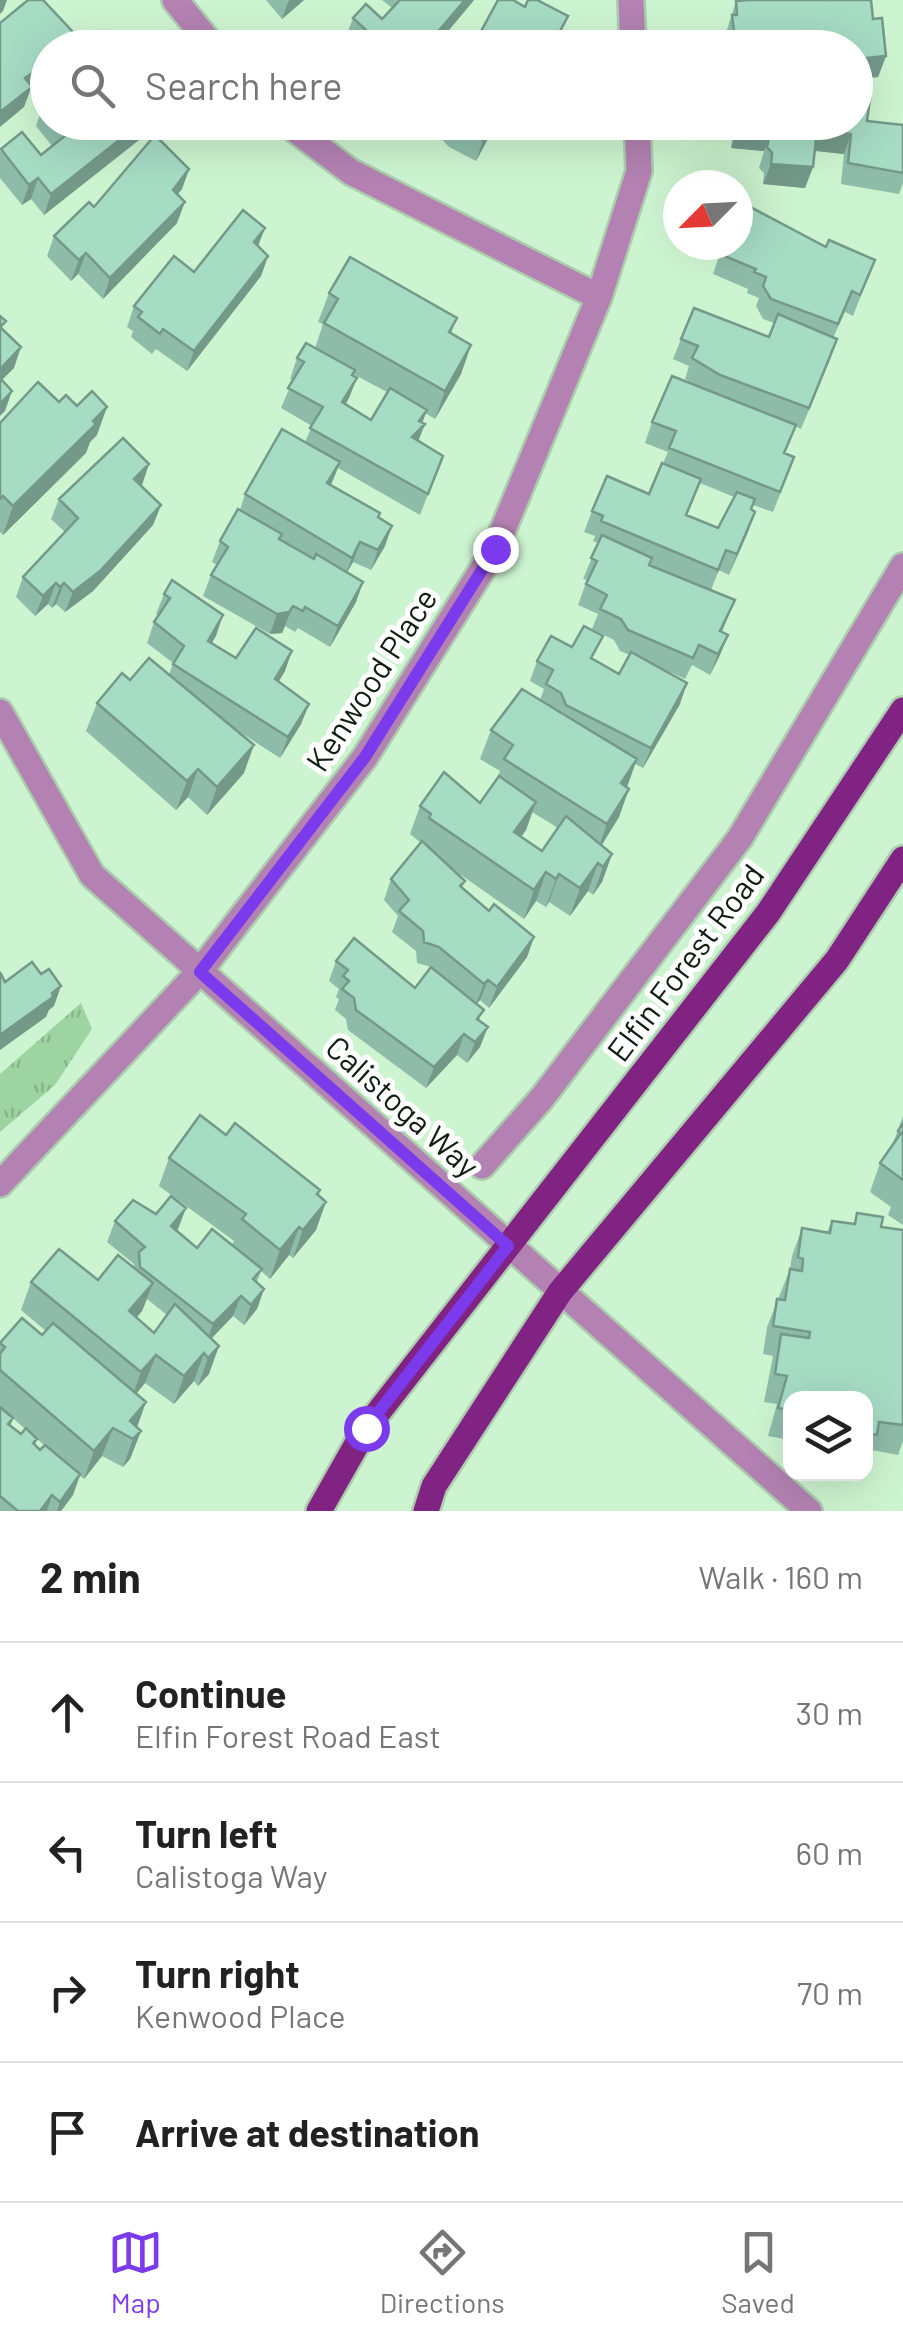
<!DOCTYPE html>
<meta charset="utf-8">
<style>
:root{--surface:#fff;--page:#f2f2f2;--text:#222;--muted:#767676;--line:#e0e0e0;--accent:#7c3aed}
body{margin:0;font-family:Barlow,sans-serif;background:var(--page);color:var(--text)}
.controls{position:absolute;right:30px;bottom:30px;display:grid;overflow:hidden;border-radius:20px;box-shadow:0 10px 40px #0002}
.controls button{width:90px;height:90px;display:grid;place-items:center;padding:0;border:0;border-bottom:2px solid var(--line);background:var(--surface);color:var(--text);font:50px sans-serif}
.compass{position:absolute;left:663px;top:170px;width:90px;height:90px;border-radius:50%;background:var(--surface);box-shadow:0 10px 40px #0002;rotate:246deg}
.stop{position:absolute;width:30px;height:30px;margin:-22px;border:8px solid #7c3aed;border-radius:50%;background:#fff}
.stop.end{background:#7c3aed;border-color:#fff;box-shadow:0 2px 10px #0008}
.list{margin:0;padding:0;list-style:none}
h2{display:flex;justify-content:space-between;align-items:center;height:130px;margin:0;padding:0 40px;font-size:42px}
h2 small{font-size:32px;font-weight:400;color:var(--muted)}
.list li{display:grid;grid-template-columns:65px 1fr auto;gap:30px;align-items:center;box-sizing:border-box;height:140px;padding:0 40px;border-top:2px solid var(--line)}
.list b{display:block;font-size:38px;white-space:nowrap}
.list p{margin:0;font-size:32px;white-space:nowrap;color:var(--muted)}
.list em{font-size:32px;font-style:normal;color:var(--muted)}
.icon{flex:none;width:55px;height:55px;fill:none;stroke:currentColor;stroke-width:2;stroke-linecap:round;stroke-linejoin:round}
.map{position:relative;flex:none;width:903px;height:1511px;overflow:hidden}
.search{position:absolute;background:var(--surface);box-shadow:0 10px 40px #0002;left:30px;right:30px;top:30px;height:110px;display:flex;align-items:center;gap:25px;box-sizing:border-box;padding:0 35px;border-radius:55px;color:var(--muted);font-size:38px}
.sheet{height:690px;background:var(--surface)}
nav{display:flex;justify-content:space-around;align-items:center;box-sizing:border-box;height:140px;border-top:2px solid var(--line);background:var(--surface);font-size:28px;color:var(--muted)}
nav a{display:grid;justify-items:center;gap:5px}
nav .on{color:var(--accent)}
.map>svg:first-child{display:block}
.grass{fill:url(#grass-tufts)}
.lines{fill:none;stroke-linecap:round;stroke-linejoin:round}
.minor-casing{stroke:#abcdae;stroke-width:30}
.major-casing{stroke:#abcdae;stroke-width:30}
.minor{stroke:#b382b2;stroke-width:25}
.major{stroke:#802382;stroke-width:25}
.wall{fill:#8fbca9;fill-rule:evenodd}
.shaded-wall{fill:#749989}
.building{fill:#a6dbc4;stroke:#749989;stroke-width:2.5}
.route{stroke:#7c3aed;stroke-width:12}
.labels{text-anchor:middle;stroke-width:10;stroke-linejoin:round;paint-order:stroke}
.street-label{font-size:32px;fill:#101e12;stroke:#fff}
</style>
<div class="map">
<svg width="903" height="1511" viewBox="0 0 903 1511">
<defs>
<pattern id="grass-tufts" width="24" height="20" patternUnits="userSpaceOnUse" patternTransform="scale(2.5)"><rect width="24" height="20" fill="#9dd4a1"/><path d="M3 7l-1-3M5 7V3M7 7l1-3M15 17l-1-3M17 17v-4M19 17l1-3" fill="none" stroke="#86b68a"/></pattern>
</defs>
<rect width="100%" height="100%" fill="#cdf4d0"/>
<path class="grass" d="M81 1003 92 1029 55 1085 0 1132V1074Z"/>
<g class="lines">
<defs>
<path id="minor" d="M175 0 214 48
M631 0 633 48
M285 122 351 172 599 297
M0 712 92 875 809 1511
M482 1166 542 1098 740 838 903 566
M0 1184 200 971 365 757 495 549 599 297 639 171 637 122"/>
<path id="major" d="M319 1511 366 1428 768 913 903 710
M426 1511 434 1486 560 1292 837 960 903 859"/>
</defs>
<use href="#minor" class="minor-casing"/>
<use href="#major" class="major-casing"/>
<use href="#minor" class="minor"/>
<use href="#major" class="major"/>
</g>
<path class="wall" d="M266 0H304L282 19Z
M382 0H474L434 48H355L345 39 353 18 382 19 392 8Z
M748 0H871L873 19 882 18 886 56 878 77 856 79V48H726L725 36 736 1Z
M48 102V122H151L144 136 44 215 31 199 22 205 0 178V152L1 149 41 155 52 146 36 126 43 105Z
M867 121 903 156V183L899 194 841 184 844 154 814 151 813 167 805 188 763 184 764 173 759 168 764 151 731 148 732 140 725 139V122Z
M434 122H497L476 161 449 147 432 129Z
M189 169 182 189 177 195V223L103 299 78 274 71 281 47 256 54 236 94 207Z
M265 228 258 246 268 256 261 276 187 371 156 349 152 354 131 337 133 331 127 327 134 306 194 272Z
M723 245 867 280 853 316 845 312 833 338 837 339 830 360 801 429 795 426 785 453 787 477 773 512 753 505 751 509 755 512 729 575 719 570 711 590 735 600 722 632 728 635 720 655 710 675 692 665 685 679 659 667 680 704 643 768 635 764 627 787 619 817 602 845 612 854 602 882 593 895 588 891 570 916 549 902 546 907 536 901 524 919 448 866 465 881 462 888 489 911 534 937 527 957 489 1008 480 1000 477 1004 480 1021V1047L467 1063 457 1055 426 1088 348 1030 346 1019 335 1010 339 999 336 997 339 989 329 981 336 961 415 988 431 967 417 963 416 951 392 932 398 916 384 900 391 879 420 844V842L410 834 420 806 480 803 496 781 500 771 480 759 491 730 540 700 544 689 530 681 537 661 594 660 619 674 630 655 620 651 614 640 592 629 598 614 578 605 587 580 583 579 598 543 593 541 595 536 584 532 592 511 649 494 668 452 645 443 652 422 697 386 685 379 689 366 673 359 681 339 769 337 774 323 763 319 756 306 759 298 747 293 748 289 713 274ZM700 483 734 497 718 528 687 515ZM532 812 558 828 542 851 521 837 526 830Z
M329 293 457 318 451 334 471 345 461 374 435 419 425 413 422 423 425 424 418 441 443 456 420 515 338 468 331 485 379 517 385 546 371 570 353 562 347 572 363 582 356 602 330 647 298 628 295 632 285 626 282 633 270 634 203 596 211 575 217 565 212 562 220 541 240 510 245 494 305 442 312 426 281 408 293 380 290 379 297 358 315 348 323 324 318 322ZM353 374 387 392 371 420 345 405 349 398Z
M59 402 97 435 90 442 86 453 3 535 0 532V423Z
M149 464 141 486 161 505 153 525 93 591 65 612 56 604 52 608 48 604 35 616 16 597 23 577 65 532 51 519 59 499Z
M164 594 223 615 212 643 236 658 285 671 279 681 309 704 301 724 280 758 232 727 244 773 207 815 188 797 176 810 86 731 97 703 130 680 169 675 173 663 147 643 154 622 158 616 156 614Z
M903 1116V1225L888 1215 891 1207 870 1192 880 1163 892 1146Z
M226 1135 318 1195 316 1230 293 1258 289 1255 270 1279 261 1271 257 1282 264 1289 257 1309 244 1325 233 1316 211 1339 209 1374 198 1386 194 1381 174 1404 145 1383 136 1394 137 1427 141 1431 130 1459 123 1467 102 1456 84 1479 80 1476 73 1495 61 1511H0V1343L42 1335 46 1331 21 1310 31 1282 98 1280 133 1267 134 1264 107 1242 115 1221 178 1229 177 1231 197 1248 232 1245 234 1241 159 1186 169 1158ZM147 1299 167 1315 154 1333 136 1318 142 1311ZM13 1418 25 1429 21 1434 11 1425ZM37 1439 44 1445 40 1450 35 1445Z
M857 1213 881 1227 903 1230V1441L898 1455 872 1450 867 1463H866V1398H790V1440L768 1436 777 1404 764 1402 773 1356 763 1354 767 1327 790 1269 792 1256 802 1228 827 1232 832 1221 853 1224Z"/>
<path class="shaded-wall" d="M0 0H7L3 11 0 14Z
M289 0H304L282 19Z
M465 0H474L434 48H424Z
M568 16 554 48H551Z
M74 33 68 48H55Z
M48 54V68L35 78 24 107 0 127V112L41 59Z
M886 56 878 77 856 79V59Z
M142 122H151L144 136 44 215 51 194Z
M493 122H497L476 161 483 140Z
M731 122H738L732 140 725 139Z
M739 127 771 130 764 151 731 148Z
M817 130 851 134 844 154 809 150Z
M771 164 813 167 805 188 763 184Z
M189 169 182 189 165 210 173 190Z
M38 178 31 199 22 205 29 185Z
M185 202 177 223 103 299 110 278Z
M265 228 257 248 254 242Z
M86 253 78 274 71 281 79 260Z
M268 256 261 276 187 371 194 351Z
M471 345 461 374 435 419 445 391Z
M21 347 14 368 0 382V369Z
M357 378 349 398 334 423 342 402Z
M12 391 5 411 0 416V404Z
M107 407 97 435 90 442 86 453 3 535 13 506Z
M427 410 420 429 425 424 417 444 404 458 419 421Z
M340 462 332 482 320 503 327 483Z
M149 464 142 485 127 500 134 479Z
M161 505 153 525 93 591 65 612 73 592Z
M755 512 748 532 729 575 737 554Z
M392 526 385 546 371 570 378 550Z
M360 542 353 562 344 578 352 558Z
M363 582 356 602 330 647 338 626Z
M56 583 48 604 35 616 43 596Z
M64 583 56 604 52 608 60 587Z
M293 606 282 633 270 634 277 614Z
M223 615 216 636 201 661 208 641Z
M728 635 720 655 710 675 718 654Z
M292 651 285 671 268 699 275 679Z
M687 683 680 704 643 768 651 748Z
M309 704 301 724 280 758 288 737Z
M254 745 244 773 207 815 217 787Z
M637 759 627 787 621 783Z
M198 769 188 797 176 810 187 781Z
M629 789 619 817 597 852 607 824Z
M536 802 526 830 504 860 514 832Z
M612 854 602 882 593 895 603 867Z
M598 863 588 891 570 916 580 888Z
M546 872 536 901 524 919 534 890Z
M559 874 549 902 546 907 556 879Z
M534 937 527 957 489 1008 497 987Z
M488 980 480 1000 476 1004 484 984Z
M61 986 54 1006 49 1010 46 1017 0 1050V1035Z
M488 1027 480 1047 467 1063 475 1042Z
M464 1034 457 1055 426 1088 434 1067Z
M326 1202 316 1230 293 1258 303 1230Z
M186 1208 178 1229 164 1246 171 1226Z
M299 1227 289 1255 270 1279 280 1250Z
M153 1283 142 1311 118 1340 129 1311Z
M264 1289 257 1309 244 1325 251 1305Z
M241 1296 233 1316 206 1344 213 1324Z
M219 1346 209 1374 198 1386 208 1358Z
M204 1353 194 1381 174 1404 184 1376Z
M156 1355 145 1383 131 1400 141 1372Z
M146 1402 136 1430 130 1421Z
M113 1428 102 1456 84 1479 94 1451Z
M141 1431 130 1459 123 1467 133 1439Z
M80 1474 73 1495 61 1511H57L60 1502Z
M52 1495 47 1511H40Z"/>
<path class="building" d="M28 0H43L74 33 55 48H48V54L41 59 38 69 25 78 32 87 0 112V23Z
M400 0H465L424 48H359L370 34 353 18 366 4 382 19Z
M498 0H513L525 7 528 0H537L568 16 551 48H472Z
M748 0H871L873 19 882 18 886 56 856 59V48H736L732 15H737L736 1Z
M856 98 870 99 867 121 903 125V173L848 163 851 134 817 130 813 167 771 164 772 153 767 147 771 130 739 127V122H856Z
M57 122H142L51 194 38 178 29 185 1 149 22 132 41 155 66 135Z
M453 122H493L483 140 457 126Z
M155 135 189 169 173 190 185 202 110 278 86 253 79 260 54 236 89 202 94 207Z
M739 201 826 247 829 240 875 260 860 295 852 291 838 324 771 299 763 286 766 277 754 272 756 269 720 254 723 245H738Z
M243 210 265 228 254 242 268 256 194 351 163 329 160 334 138 317 142 312 134 306 174 256 194 272Z
M350 257 457 318 449 332 471 345 445 391 324 323 338 299 329 293Z
M694 308 769 337 778 314 837 339 809 408 720 375 692 358 698 346 681 339Z
M0 316 6 321 0 327 21 347 0 369Z
M306 343 355 370 352 375 357 378 342 402 371 420 390 388 427 410 419 421 425 424 412 437 443 456 428 494 310 428 323 407 288 388 304 362 297 358Z
M672 376 796 425 784 453 794 457 780 492 669 448 676 431 652 422Z
M0 378 12 391 0 404Z
M38 382 59 402 66 395 77 406 92 391 107 407 93 421 96 424 13 506 3 496 0 499V423Z
M282 429 340 462 327 483 380 513 378 517 392 526 378 550 360 542 352 558 245 494Z
M123 438 149 464 134 479 161 505 100 571 73 592 64 583 60 587 56 583 43 596 23 577 78 518 59 499Z
M662 463 701 479 686 515 718 528 737 492 755 499 751 509 755 512 737 554 726 550 718 570 601 521 603 516 592 511 607 476 649 494Z
M238 509 282 534 279 539 314 559 316 554 363 582 338 626 305 607 303 611 293 606 289 612 277 614 211 575 228 547 220 541Z
M602 535 652 558 649 565 735 600 720 631 728 635 718 654 699 645 693 658 628 630 621 619 600 609 607 595 586 584 597 561 591 558Z
M172 580 223 615 208 641 236 658 256 628 292 651 275 679 309 704 288 737 173 664 184 646 154 622 170 598 164 594Z
M584 626 603 636 591 658 619 674 631 652 687 683 651 748 566 705 561 693 546 684 553 670 537 661 551 636 572 647Z
M149 658 254 745 217 787 198 769 187 781 97 703 122 673 130 680Z
M522 689 637 759 621 783 629 789 607 824 504 759 513 745 491 730Z
M444 772 480 803 499 776 536 802 514 832 542 851 566 816 612 854 603 867 598 863 580 888 559 874 556 879 546 872 534 890 429 818 431 814 420 806Z
M422 841 465 881 460 886 489 911 494 904 534 937 497 987 488 980 484 984 439 947 424 942 423 931 399 911 409 900 391 879Z
M354 938 415 988 431 967 484 1010 477 1019 488 1027 475 1042 464 1034 434 1067 356 1010 354 998 342 989 349 981 343 976 348 970 336 961Z
M32 962 41 974 49 969 61 986 52 993 53 997 0 1035V972L5 982Z
M200 1115 226 1135 235 1123 320 1190 317 1194 326 1202 303 1230 299 1227 280 1250 242 1219 246 1214 169 1158Z
M903 1123V1180L880 1163 901 1133 898 1131Z
M171 1196 186 1208 171 1226 197 1248 212 1229 262 1269 253 1279 264 1289 251 1305 241 1296 213 1324 140 1267 139 1252 145 1247 115 1221 133 1200 156 1214Z
M857 1213 883 1217 881 1227 903 1230V1425L879 1422 877 1435 866 1433V1398H790V1410L778 1408 787 1376 775 1374 781 1334 809 1338 810 1332 773 1326 777 1299 785 1300 790 1269 802 1271 803 1259 798 1257 802 1228 830 1233 832 1221 855 1224Z
M59 1249 98 1280 118 1255 153 1283 129 1311 154 1333 175 1304 219 1346 208 1358 204 1353 184 1376 156 1355 141 1372 31 1282Z
M22 1318 42 1335 53 1323 146 1402 130 1421 141 1431 133 1439 113 1428 94 1451 0 1370V1354L5 1347 0 1343Z
M0 1407 13 1418 8 1424 21 1434 26 1428 37 1439 33 1443 40 1450 45 1445 80 1474 60 1502 52 1495 40 1511H18L0 1496Z"/>
<g class="lines">
<path class="route" d="M366 1428 508 1246 200 972 365 757 495 549"/>
</g>
<g class="labels">
<g class="street-label">
<text transform="translate(372 680) rotate(-57)" y="11">Kenwood Place</text>
<text transform="translate(686 963) rotate(-53)" y="11">Elfin Forest Road</text>
<text transform="translate(402 1107) rotate(42)" y="11">Calistoga Way</text>
</g>
</g>
</svg>
<div class="controls">
<button><svg class="icon" aria-label="layers" viewBox="0 0 24 24"><path d="M12 4l9 5-9 5-9-5zM3 14l9 5 9-5"/></svg></button>
</div>
<svg class="compass" viewBox="-18 -18 36 36"><path d="M0-13l5 13h-10z" fill="#e53935"/><path d="M0 13l5-13h-10z" fill="#767676"/></svg>
<div class="stop" style="left:366px;top:1428px"></div>
<div class="stop end" style="left:495px;top:549px"></div>
<div class="search"><svg class="icon" aria-label="search" viewBox="0 0 24 24"><circle cx="10" cy="10" r="6"/><path d="M15 15l6 6"/></svg>Search here</div>
</div>
<section class="sheet">
<h2>2 min<small>Walk · 160 m</small></h2>
<ul class="list">
<li><svg class="icon" aria-label="ahead" viewBox="0 0 24 24"><path d="M12 20V5M6 11l6-6 6 6"/></svg><div><b>Continue</b><p>Elfin Forest Road East</p></div><em>30 m</em></li>
<li><svg class="icon" aria-label="left" viewBox="0 0 24 24"><path d="M17 20v-9H6M10 6l-5 5 5 5"/></svg><div><b>Turn left</b><p>Calistoga Way</p></div><em>60 m</em></li>
<li><svg class="icon" aria-label="right" viewBox="0 0 24 24"><path d="M7 20v-9h11M14 6l5 5-5 5"/></svg><div><b>Turn right</b><p>Kenwood Place</p></div><em>70 m</em></li>
<li><svg class="icon" aria-label="arrive" viewBox="0 0 24 24"><path d="M6 21V4h12l-3 4 3 4H6"/></svg><div><b>Arrive at destination</b></div></li>
</ul>
</section>
<nav>
<a class="on"><svg class="icon" aria-label="map" viewBox="0 0 24 24"><path d="M3 6l6-2 6 2 6-2v14l-6 2-6-2-6 2zM9 4v14M15 6v14"/></svg>Map</a>
<a><svg class="icon" aria-label="directions" viewBox="0 0 24 24"><path d="M12 3l9 9-9 9-9-9zM9 14v-3h6M13 9l2 2-2 2"/></svg>Directions</a>
<a><svg class="icon" aria-label="saved" viewBox="0 0 24 24"><path d="M7 4h10v16l-5-4-5 4z"/></svg>Saved</a>
</nav>
